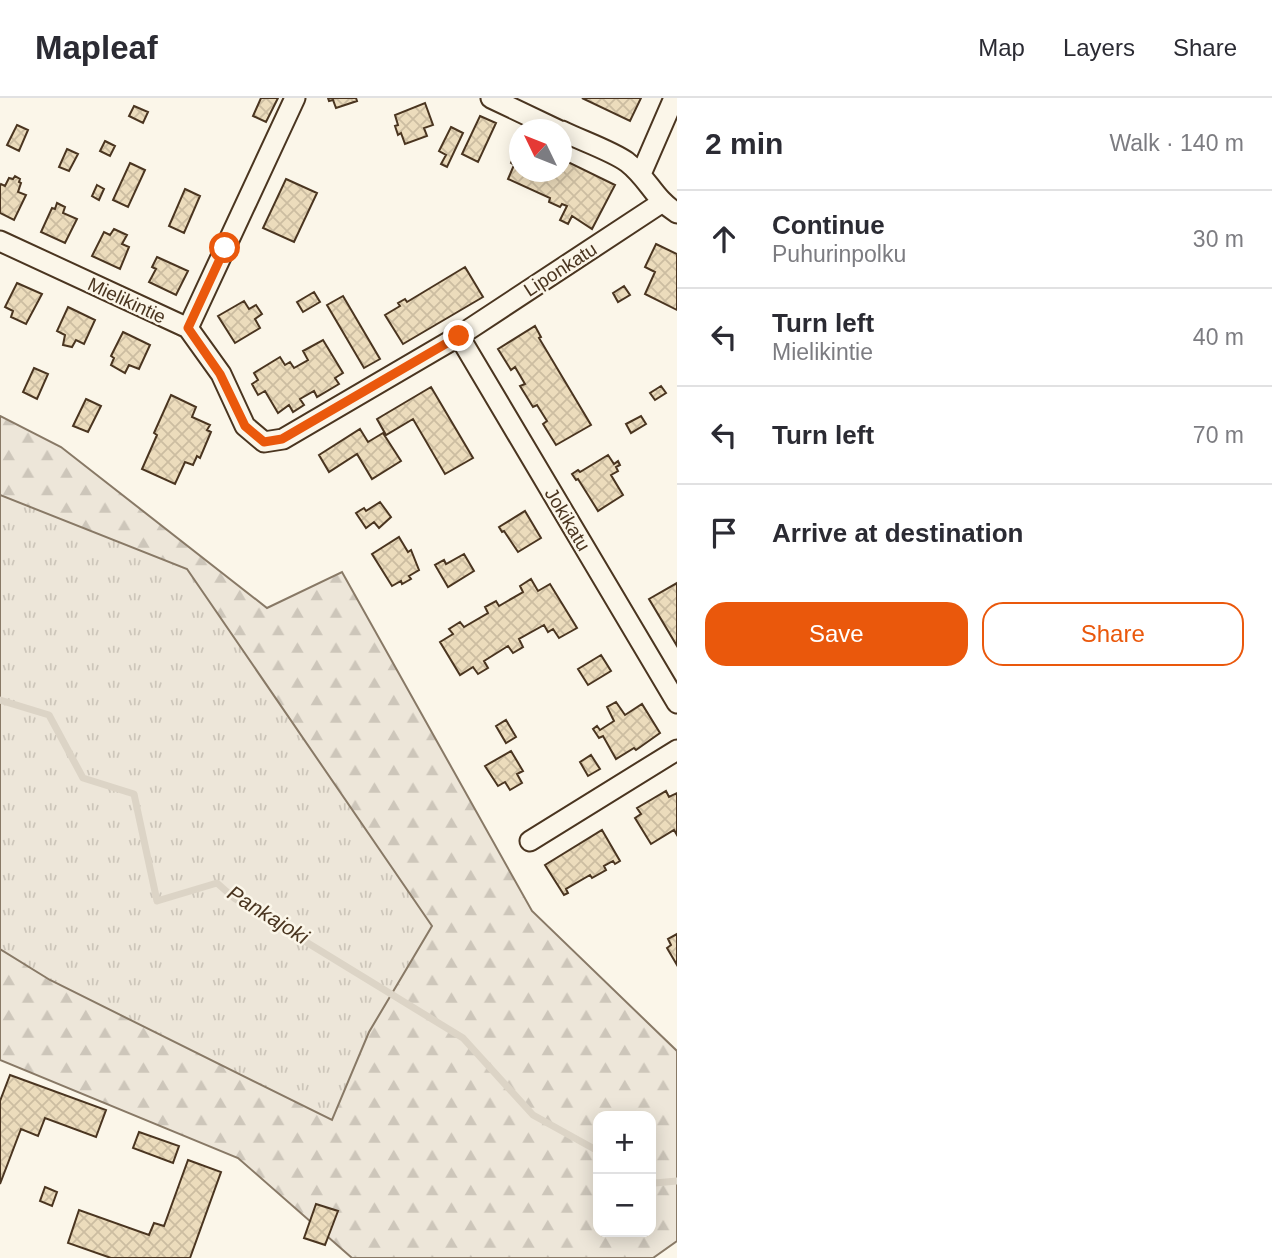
<!DOCTYPE html>
<meta charset="utf-8">
<style>
:root{--surface:#fff;--page:#f2f2f3;--text:#2b2b33;--muted:#7c7c81;--line:#e1e1e2;--accent:#ea580c}
body{margin:0;font-family:Helvetica,sans-serif;background:var(--page);color:var(--text)}
.controls{position:absolute;right:21px;bottom:21px;display:grid;overflow:hidden;border-radius:14px;box-shadow:0 4px 18px #0003}
.controls button{width:63px;height:63px;display:grid;place-items:center;padding:0;border:0;border-bottom:2px solid var(--line);background:var(--surface);color:var(--text);font:35px sans-serif}
.compass{position:absolute;left:509px;top:21px;width:63px;height:63px;border-radius:50%;background:var(--surface);box-shadow:0 4px 18px #0003;rotate:313deg}
.stop{position:absolute;width:21px;height:21px;margin:-16px;border:5px solid #ea580c;border-radius:50%;background:#fff}
.stop.end{background:#ea580c;border-color:#fff;box-shadow:0 2px 7px #0008}
.list{margin:0;padding:0;list-style:none}
h2{display:flex;justify-content:space-between;align-items:center;height:91px;margin:0;padding:0 28px;font-size:30px}
h2 small{font-size:23px;font-weight:400;color:var(--muted)}
.list li{display:grid;grid-template-columns:46px 1fr auto;gap:21px;align-items:center;box-sizing:border-box;height:98px;padding:0 28px;border-top:2px solid var(--line)}
.list b{display:block;font-size:26px;white-space:nowrap}
.list p{margin:0;font-size:23px;white-space:nowrap;color:var(--muted)}
.list em{font-size:23px;font-style:normal;color:var(--muted)}
.actions{display:flex;gap:14px;padding:21px 28px}
.actions a{flex:1;padding:16px 0;border:2px solid var(--accent);border-radius:21px;text-align:center;font-size:24px;color:var(--accent)}
.actions .main{background:var(--accent);color:#fff}
.icon{flex:none;width:38px;height:38px;fill:none;stroke:currentColor;stroke-width:2;stroke-linecap:round;stroke-linejoin:round}
.map{position:relative;flex:none;width:677px;height:1160px;overflow:hidden}
header{display:flex;align-items:center;gap:42px;box-sizing:border-box;height:98px;padding:0 35px;background:var(--surface);border-bottom:2px solid var(--line)}
header strong{font-size:33px}
nav{display:flex;gap:38px;margin-inline-start:auto;font-size:24px}
main{display:flex}
aside{flex:1;background:var(--surface)}
.map>svg:first-child{display:block}
.forest{fill:url(#forest-firs);stroke:#887966;stroke-width:2;fill-rule:evenodd}
.park{fill:url(#park-tufts);stroke:#887966;stroke-width:2}
.lines{fill:none;stroke-linecap:round;stroke-linejoin:round}
.stream{stroke:#dcd4c6;stroke-width:7}
.building{fill:url(#building-cross-hatch);stroke:#4a3520;stroke-width:2}
.minor-casing{stroke:#4a3520;stroke-width:23}
.minor{stroke:#fbf6e9;stroke-width:19}
.route{stroke:#ea580c;stroke-width:9}
.labels{text-anchor:middle;stroke-width:5;stroke-linejoin:round;paint-order:stroke}
.street-label{font-size:19px;fill:#4a3520;stroke:#fbf6e9}
.water-label{font-size:21px;font-style:italic;fill:#4a3520;stroke:#fbf6e9}
</style>
<header>
<strong>Mapleaf</strong>
<nav><a>Map</a><a>Layers</a><a>Share</a></nav>
</header>
<main>
<div class="map">
<svg width="677" height="1160" viewBox="0 0 677 1160">
<defs>
<pattern id="forest-firs" width="22" height="20" patternUnits="userSpaceOnUse" patternTransform="scale(1.75)"><rect width="22" height="20" fill="#ede6d9"/><path d="M5 1l3.5 6h-7zM16 11l3.5 6h-7z" fill="#cdc6ba"/></pattern>
<pattern id="park-tufts" width="24" height="20" patternUnits="userSpaceOnUse" patternTransform="scale(1.75)"><rect width="24" height="20" fill="#ede6d9"/><path d="M3 7l-1-3M5 7V3M7 7l1-3M15 17l-1-3M17 17v-4M19 17l1-3" fill="none" stroke="#cdc6ba"/></pattern>
<pattern id="building-cross-hatch" width="8" height="8" patternUnits="userSpaceOnUse" patternTransform="scale(1.75)"><rect width="8" height="8" fill="#ecdcbc"/><path d="M0 0l8 8M0 8l8-8" fill="none" stroke="#ccbda1"/></pattern>
</defs>
<rect width="100%" height="100%" fill="#fbf6e9"/>
<path class="forest" d="M0 318 61 349 267 510 342 474 532 813 677 953V1143L653 1160H352L238 1060 0 962ZM598 1018H651V1134H598Z"/>
<path class="park" d="M0 397 187 471 432 828 369 934 332 1022 50 882 0 851Z"/>
<g class="lines">
<path class="stream" d="M0 602 49 617 83 680 134 696 157 803 217 785 234 800 463 940 533 1017 598 1053
M651 1083 655 1085 677 1083"/>
</g>
<path class="building" d="M261 0H278L266 24 253 18Z
M328 0H356L357 3 336 10 333 2 329 3Z
M582 0H641L630 23Z
M425 5 433 27 424 30 427 38 405 46 401 35 398 37 395 28 398 27 395 17Z
M134 8 148 14 143 25 129 18Z
M480 18 496 25 478 64 462 56Z
M17 27 28 32 19 53 7 47Z
M451 29 463 35 447 69 441 66 446 57 439 53Z
M105 43 115 48 110 58 100 53Z
M67 51 78 56 69 73 59 69Z
M520 55V74H562V61L615 87 592 131 572 118 568 126 560 122 567 108 562 106 560 109 549 104 550 100 508 81 514 67 511 65 515 56 518 58Z
M130 65 145 72 128 109 113 102Z
M15 78 20 81 19 84 21 85 18 94 26 97 14 122 0 115V88L1 86 5 88 9 80 13 81Z
M286 81 317 95 294 144 263 130Z
M97 87 104 91 99 102 92 98Z
M185 91 200 98 184 135 169 128Z
M57 105 65 109 63 115 77 121 65 145 41 134 52 110 55 111Z
M114 131 127 137 122 146 129 149 120 171 92 158 104 134 110 137Z
M656 146 677 156V212L645 196 655 174 645 169Z
M157 159 188 173 176 197 149 184 156 171 152 169Z
M465 169 483 199 403 246 385 217 400 208 398 205 405 201 407 204Z
M17 185 42 196 26 226 11 219 13 213 5 209Z
M624 188 630 197 618 204 613 195Z
M314 194 320 204 303 214 297 204Z
M343 198 380 261 364 270 327 207Z
M244 203 249 211 256 207 262 216 255 221 260 230 235 245 218 218Z
M68 209 95 222 84 246 76 242 72 249 63 247 65 237 57 233Z
M535 228 541 239 539 240 591 327 556 347 543 326 547 323 537 307 533 309 520 288 525 286 515 269 511 272 498 251Z
M123 234 150 247 139 271 129 267 125 275 111 267 114 260 111 258Z
M323 242 343 275 335 280 339 286 317 299 314 293 300 301 304 307 293 314 289 307 278 315 265 293 258 297 252 286 258 282 254 275 280 259 285 267 290 264 294 270 308 262 303 253Z
M34 270 48 276 37 301 23 294Z
M661 288 666 295 655 302 650 295Z
M431 289 473 360 445 376 413 321 386 337 377 321Z
M171 297 196 309 192 319 210 327 207 332 211 334 200 360 197 358 193 367 185 364 175 386 142 371 157 337 154 335Z
M86 301 101 308 88 334 73 328Z
M641 318 646 326 631 335 626 326Z
M360 331 368 344 383 335 401 363 372 381 357 356 329 374 319 357Z
M608 357 614 366 618 363 620 367 616 369 618 373 611 377 623 397 598 413 578 381 576 382 572 376 578 372 580 374Z
M380 404 391 419 379 430 374 424 366 430 356 415 364 410 366 413Z
M525 413 541 440 518 454 504 433 502 434 499 429Z
M399 439 408 454 411 452 419 472 409 478 411 481 402 486 401 483 392 488 372 456Z
M464 456 474 473 448 489 435 467 444 462 446 466Z
M531 481 538 493 550 486 577 530 559 540 553 531 548 534 544 527 519 541 523 549 513 555 508 548 484 563 488 570 478 576 473 569 460 577 440 544 453 536 449 531 460 524 464 529 488 515 485 509 496 503 499 508 523 494 520 488Z
M677 485V548L649 501Z
M601 557 611 573 588 587 578 571Z
M616 604 625 617 642 606 660 635 636 652 634 650 616 661 603 638 599 640 593 631 597 628 600 632 614 623 607 609Z
M506 622 516 639 506 645 496 628Z
M511 653 523 673 517 676 522 685 510 692 505 684 498 688 485 668Z
M591 657 600 671 588 678 580 664Z
M666 693 669 699 677 695V737L674 732 651 746 635 720 641 716 637 710Z
M602 732 620 763 615 766 613 763 604 768 606 772 592 780 590 777 566 791 568 795 564 797 545 767Z
M677 836V867L667 850 671 847 668 841Z
M10 977 106 1012 96 1039 45 1020 38 1038 21 1031 0 1086V1003Z
M139 1034 179 1048 173 1065 133 1050Z
M188 1062 221 1074 190 1160H111L68 1145 79 1112 149 1137 154 1125 164 1128Z
M45 1089 57 1094 52 1108 40 1103Z
M316 1106 338 1113 325 1147 304 1140Z"/>
<g class="lines">
<defs>
<path id="minor" d="M491 0 558 32
M562 33C580 42 612 53 627 64 649 81 653 100 677 115
M641 76 674 0
M0 143 188 230 221 276 245 328 264 344 283 341 459 238 661 105
M188 230 295 0
M459 238 677 605
M530 743 677 652"/>
</defs>
<use href="#minor" class="minor-casing"/>
<use href="#minor" class="minor"/>
</g>
<g class="lines">
<path class="route" d="M225 150 188 230 220 276 245 328 264 344 282 341 459 238"/>
</g>
<g class="labels">
<g class="street-label">
<text transform="translate(560 171) rotate(-33)" y="7">Liponkatu</text>
<text transform="translate(127 202) rotate(25)" y="7">Mielikintie</text>
<text transform="translate(568 421) rotate(59)" y="7">Jokikatu</text>
</g>
<g class="water-label">
<text transform="translate(268 817) rotate(32)" y="7">Pankajoki</text>
</g>
</g>
</svg>
<div class="controls">
<button>+</button>
<button>−</button>
</div>
<svg class="compass" viewBox="-18 -18 36 36"><path d="M0-13l5 13h-10z" fill="#e53935"/><path d="M0 13l5-13h-10z" fill="#7c7c81"/></svg>
<div class="stop" style="left:225px;top:150px"></div>
<div class="stop end" style="left:459px;top:238px"></div>
</div>
<aside>
<h2>2 min<small>Walk · 140 m</small></h2>
<ul class="list">
<li><svg class="icon" aria-label="ahead" viewBox="0 0 24 24"><path d="M12 20V5M6 11l6-6 6 6"/></svg><div><b>Continue</b><p>Puhurinpolku</p></div><em>30 m</em></li>
<li><svg class="icon" aria-label="left" viewBox="0 0 24 24"><path d="M17 20v-9H6M10 6l-5 5 5 5"/></svg><div><b>Turn left</b><p>Mielikintie</p></div><em>40 m</em></li>
<li><svg class="icon" aria-label="left" viewBox="0 0 24 24"><path d="M17 20v-9H6M10 6l-5 5 5 5"/></svg><div><b>Turn left</b></div><em>70 m</em></li>
<li><svg class="icon" aria-label="arrive" viewBox="0 0 24 24"><path d="M6 21V4h12l-3 4 3 4H6"/></svg><div><b>Arrive at destination</b></div></li>
</ul>
<div class="actions"><a class="main">Save</a><a>Share</a></div>
</aside>
</main>
